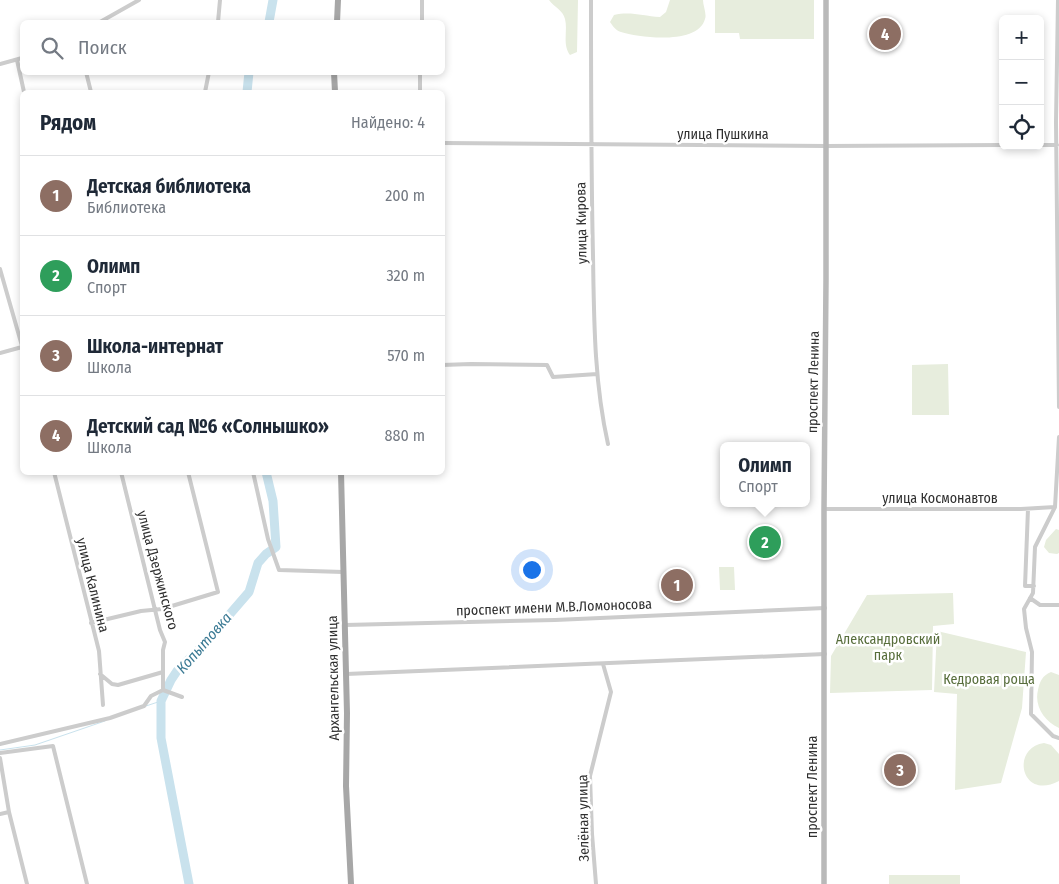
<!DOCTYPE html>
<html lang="ru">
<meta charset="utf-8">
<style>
:root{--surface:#fff;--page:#f2f2f3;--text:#1f2937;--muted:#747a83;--line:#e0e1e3;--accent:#ea580c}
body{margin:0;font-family:"Fira Sans Condensed",sans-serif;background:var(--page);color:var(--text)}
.controls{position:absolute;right:15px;top:15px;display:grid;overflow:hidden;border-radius:8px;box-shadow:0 2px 8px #0003}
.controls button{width:45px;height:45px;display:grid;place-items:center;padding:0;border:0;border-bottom:1px solid var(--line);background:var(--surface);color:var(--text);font:25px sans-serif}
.you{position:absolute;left:531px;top:569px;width:18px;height:18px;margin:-12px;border:4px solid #fff;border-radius:50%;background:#1a73e8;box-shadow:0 0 0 8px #1a73e833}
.badge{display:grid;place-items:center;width:32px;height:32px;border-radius:50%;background:var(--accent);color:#fff;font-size:16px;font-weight:700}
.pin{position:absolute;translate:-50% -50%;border:2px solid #fff;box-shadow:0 1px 5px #0006}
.popup{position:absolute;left:720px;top:442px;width:90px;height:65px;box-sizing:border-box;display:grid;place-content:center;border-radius:8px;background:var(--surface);filter:drop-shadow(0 1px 4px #0005);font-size:16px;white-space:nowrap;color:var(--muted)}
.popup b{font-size:19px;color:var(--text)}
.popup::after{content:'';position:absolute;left:50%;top:100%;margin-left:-10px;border:10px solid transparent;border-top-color:var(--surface)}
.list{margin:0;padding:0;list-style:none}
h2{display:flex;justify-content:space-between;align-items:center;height:65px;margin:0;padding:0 20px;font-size:21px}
h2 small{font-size:16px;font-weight:400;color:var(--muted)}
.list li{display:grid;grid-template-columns:32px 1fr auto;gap:15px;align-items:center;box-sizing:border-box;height:80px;padding:0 20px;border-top:1px solid var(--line)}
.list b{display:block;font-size:19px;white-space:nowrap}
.list p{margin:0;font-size:16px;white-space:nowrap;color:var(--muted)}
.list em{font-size:16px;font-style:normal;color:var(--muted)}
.icon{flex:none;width:28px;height:28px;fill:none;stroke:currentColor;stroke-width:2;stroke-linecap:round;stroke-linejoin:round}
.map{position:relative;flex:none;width:1059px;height:884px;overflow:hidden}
.search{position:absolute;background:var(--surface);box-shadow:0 2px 8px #0003;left:20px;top:20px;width:425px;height:55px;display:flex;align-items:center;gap:12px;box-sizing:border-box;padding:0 18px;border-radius:8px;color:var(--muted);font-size:19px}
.panel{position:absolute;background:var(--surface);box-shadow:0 2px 8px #0003;left:20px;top:90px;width:425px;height:385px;border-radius:8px}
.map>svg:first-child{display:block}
.green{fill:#e7eddd}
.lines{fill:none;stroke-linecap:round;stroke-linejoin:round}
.stream{stroke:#c9e2ed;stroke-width:1}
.river{stroke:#c9e2ed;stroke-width:9}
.street{stroke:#ccc;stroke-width:4}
.secondary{stroke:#b9b9b9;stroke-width:5.5}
.primary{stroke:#a7a7a7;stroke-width:6}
.labels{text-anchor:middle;stroke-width:5;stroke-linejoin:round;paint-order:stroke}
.street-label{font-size:14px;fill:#2f2f2f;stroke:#fff}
.park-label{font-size:14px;fill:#576d3b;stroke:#fff}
.water-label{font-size:15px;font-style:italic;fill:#3b7a94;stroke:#fff}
</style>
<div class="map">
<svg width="1059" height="884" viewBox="0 0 1059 884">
<rect width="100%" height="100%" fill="#fff"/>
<path class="green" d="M549 0H578L577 52 570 55C562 44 568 31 565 19 563 10 554 7 549 0Z
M670 0H703C703 6 707 14 705 19 698 45 640 38 621 32 615 30 613 26 610 22L614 15C630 11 643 16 660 17L666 12Z
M715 0H814V39H740L739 33H715Z
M948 364 949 415H912V365Z
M1056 529 1059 530V553L1057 554 1049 553 1044 547 1046 540Z
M719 567H734L735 590H720Z
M953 593 954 624 933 626 932 690 830 693 831 656 867 595Z
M937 631 1026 652 1022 708 1001 783 955 790 957 694 934 692Z
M1051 672 1059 675V728C1044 721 1034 706 1038 690 1040 681 1042 676 1051 672Z
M1044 743 1051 745 1059 754V781C1021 801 1010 748 1044 743Z
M889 875H960V884H889Z"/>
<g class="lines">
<path class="stream" d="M146 706 161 701
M0 750 35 745 105 721"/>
<path class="river" d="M269 22 273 0
M247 92 249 72
M189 884 161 738V701L171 680 177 671 204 644 249 592 258 563 266 554 276 547 273 501 266 472"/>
<path class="street" d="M591 0C591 85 591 170 593 255 594 319 594 382 608 444
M1058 0 1056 122 1059 407
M100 22 139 0
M218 22 220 0
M422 22V0
M17 60 24 92
M0 64 22 58
M86 72 91 92
M205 92 209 72
M420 92V72
M442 143 826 146 1003 145
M1040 145H1057
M0 269 22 346
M0 353 22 347
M442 365 471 364 547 365 553 377 597 374
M1059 437 1055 507 1035 547 1033 593 1024 609 1026 628 1032 652 1031 714 1053 736 1059 738
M54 472 99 651 103 705
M253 472 268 539 279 570 343 572
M824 509H1021L1055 507
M1028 509 1025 586H1034
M1030 598 1040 605H1059
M91 623 141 611 162 609 218 592 188 472
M345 625 555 620 825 608
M100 674 112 684 118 685 163 672
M346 674 825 654
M163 690 182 697
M0 744 110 718 144 706 151 696 163 690V650L165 642 160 630 121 472
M0 753 53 746 87 884
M0 758 9 812 27 884
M0 814 9 812
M596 884 592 834 590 776 611 692 603 664"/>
<path class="secondary" d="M824 884V509L826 280V0"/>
<path class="primary" d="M337 22 338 0
M334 72 335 92
M341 472 347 713 346 786 351 884"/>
</g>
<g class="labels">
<g class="street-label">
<text x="723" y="139">улица Пушкина</text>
<text transform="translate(581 223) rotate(-91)" y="5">улица Кирова</text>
<text transform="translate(813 382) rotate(-89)" y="5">проспект Ленина</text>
<text x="940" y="503">улица Космонавтов</text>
<text transform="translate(158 570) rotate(75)" y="5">улица Дзержинского</text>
<text transform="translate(93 585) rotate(76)" y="5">улица Калинина</text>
<text transform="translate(554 607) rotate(-2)" y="5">проспект имени М.В.Ломоносова</text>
<text transform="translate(333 678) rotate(-91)" y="5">Архангельская улица</text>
<text transform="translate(812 787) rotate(-90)" y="5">проспект Ленина</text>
<text transform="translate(583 818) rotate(-91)" y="5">Зелёная улица</text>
</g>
<g class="park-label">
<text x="888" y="644">Александровский<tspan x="888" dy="16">парк</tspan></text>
<text x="989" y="684">Кедровая роща</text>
</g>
<g class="water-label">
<text transform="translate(204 643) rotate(-49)" y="5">Копытовка</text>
</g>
</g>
</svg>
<div class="controls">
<button>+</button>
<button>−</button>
<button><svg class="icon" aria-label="locate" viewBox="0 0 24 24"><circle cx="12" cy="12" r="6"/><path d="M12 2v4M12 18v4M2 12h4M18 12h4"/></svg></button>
</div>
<div class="you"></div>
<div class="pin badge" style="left:677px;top:585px;background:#8d6e63">1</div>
<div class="pin badge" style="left:765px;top:542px;background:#2e9e5b">2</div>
<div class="popup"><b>Олимп</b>Спорт</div>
<div class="pin badge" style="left:900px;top:770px;background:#8d6e63">3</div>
<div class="pin badge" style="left:885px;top:34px;background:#8d6e63">4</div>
<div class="search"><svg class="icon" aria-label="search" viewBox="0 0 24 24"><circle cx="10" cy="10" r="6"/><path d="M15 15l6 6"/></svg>Поиск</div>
<section class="panel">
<h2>Рядом<small>Найдено: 4</small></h2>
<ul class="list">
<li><span class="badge" style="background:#8d6e63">1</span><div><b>Детская библиотека</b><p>Библиотека</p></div><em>200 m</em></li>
<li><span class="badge" style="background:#2e9e5b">2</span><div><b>Олимп</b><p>Спорт</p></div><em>320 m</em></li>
<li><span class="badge" style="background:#8d6e63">3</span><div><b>Школа-интернат</b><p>Школа</p></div><em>570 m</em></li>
<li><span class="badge" style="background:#8d6e63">4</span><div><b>Детский сад №6 «Солнышко»</b><p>Школа</p></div><em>880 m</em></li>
</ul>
</section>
</div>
